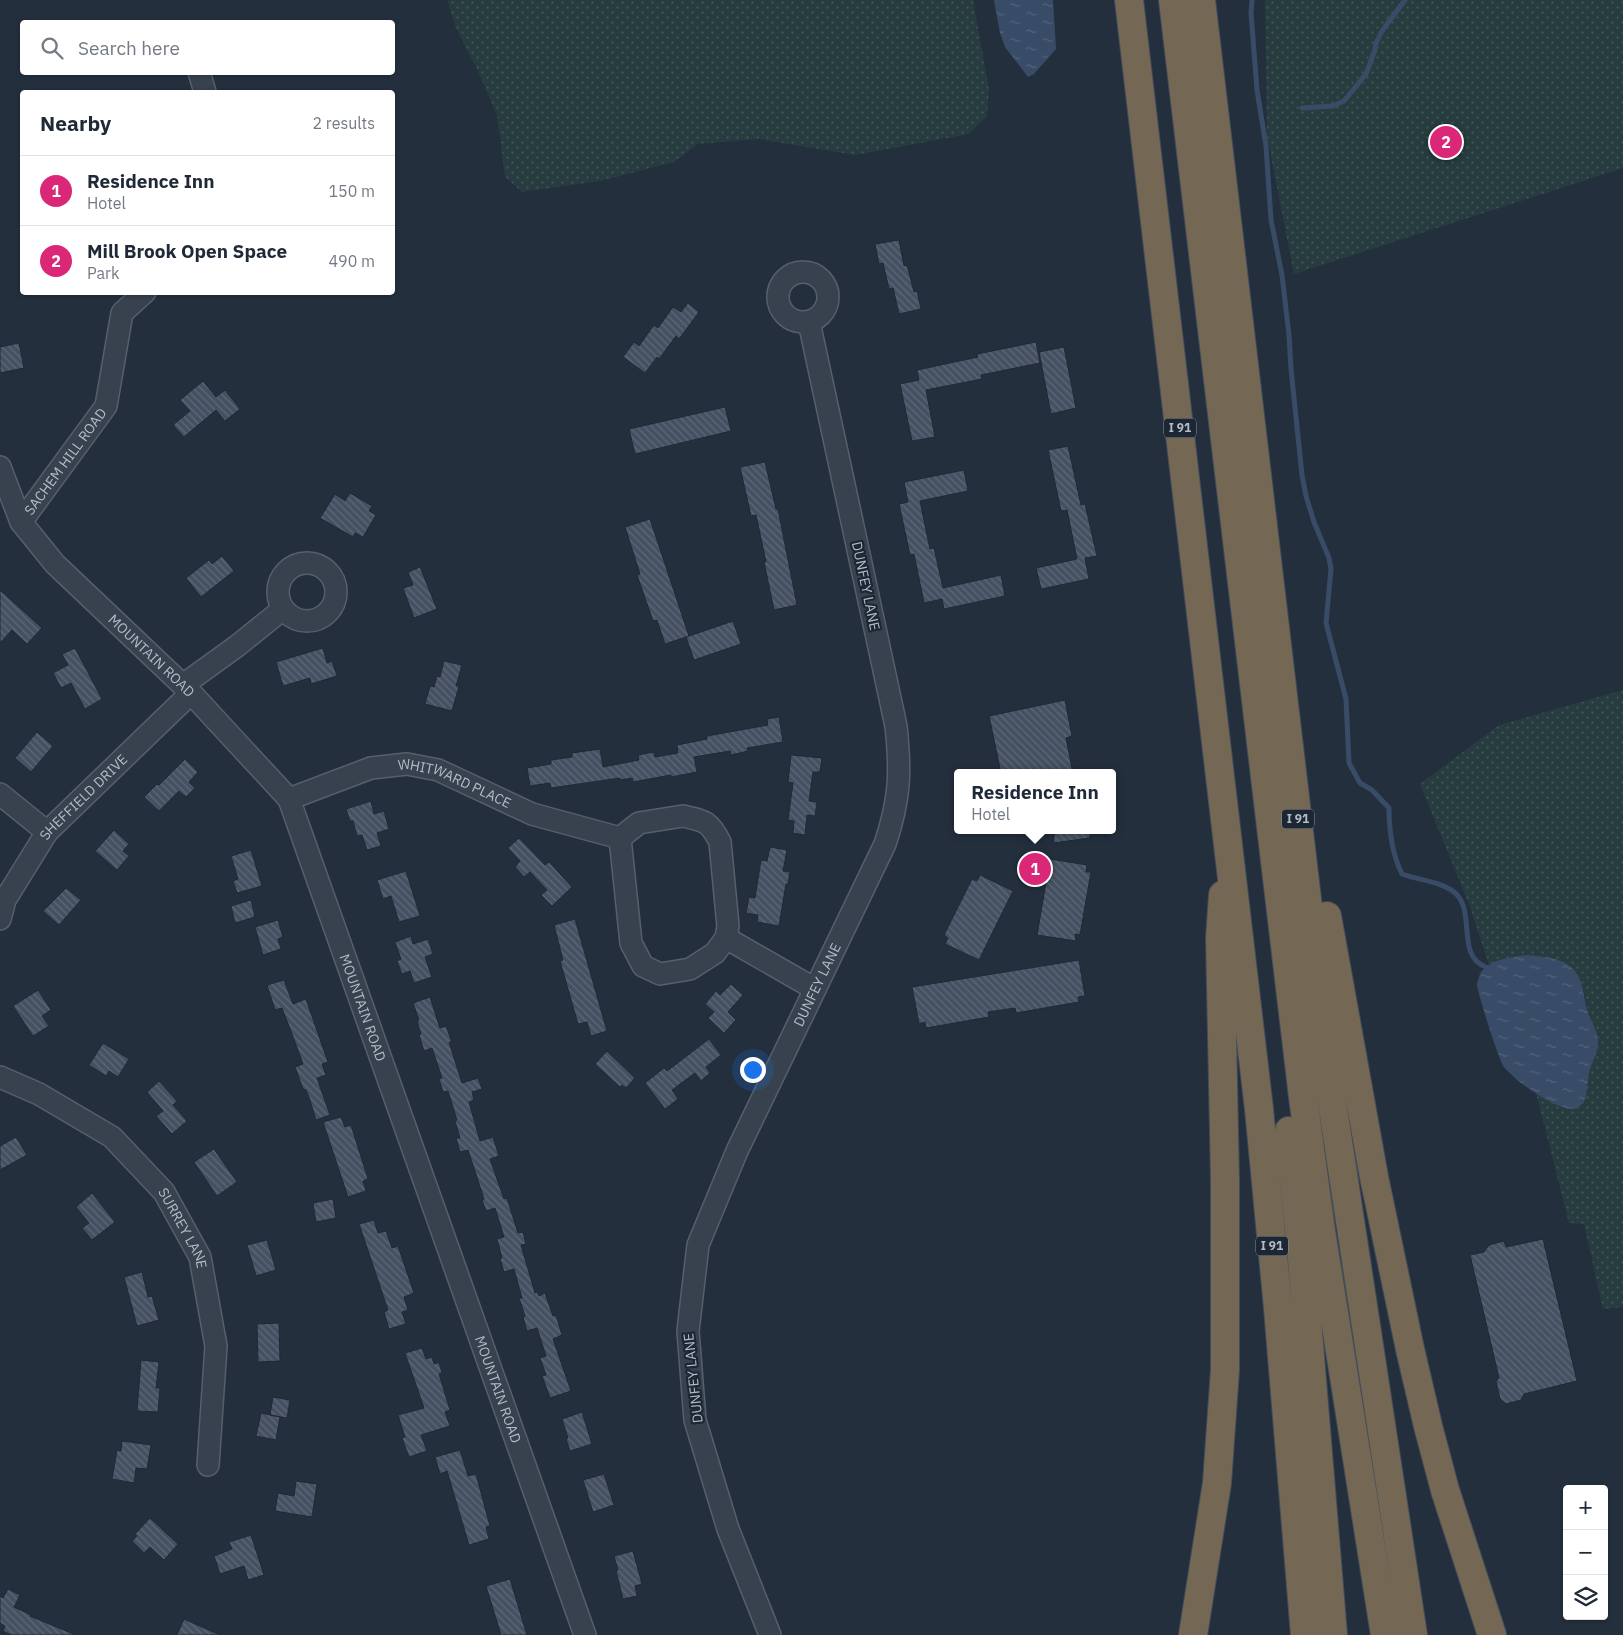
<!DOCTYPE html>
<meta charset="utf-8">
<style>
:root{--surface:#fff;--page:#f6f6f7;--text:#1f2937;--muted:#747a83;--line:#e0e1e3;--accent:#db2777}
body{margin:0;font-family:"IBM Plex Sans",sans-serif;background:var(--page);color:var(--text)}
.controls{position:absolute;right:15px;bottom:15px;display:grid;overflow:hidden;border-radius:5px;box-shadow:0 1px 4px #0004}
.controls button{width:45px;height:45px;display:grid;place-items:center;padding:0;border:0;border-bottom:1px solid var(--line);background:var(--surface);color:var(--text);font:25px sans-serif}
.you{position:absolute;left:752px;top:1069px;width:18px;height:18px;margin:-12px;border:4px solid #fff;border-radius:50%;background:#1a73e8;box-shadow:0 0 0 8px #1a73e833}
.badge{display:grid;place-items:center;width:32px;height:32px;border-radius:50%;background:var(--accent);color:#fff;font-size:16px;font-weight:700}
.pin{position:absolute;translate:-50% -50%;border:2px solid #fff;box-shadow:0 1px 5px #0006}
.popup{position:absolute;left:954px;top:769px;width:162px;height:65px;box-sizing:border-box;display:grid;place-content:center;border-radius:5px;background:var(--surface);filter:drop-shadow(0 1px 4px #0005);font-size:16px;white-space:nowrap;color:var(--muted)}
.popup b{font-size:19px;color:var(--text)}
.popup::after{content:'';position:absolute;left:50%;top:100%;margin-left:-10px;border:10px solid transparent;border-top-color:var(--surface)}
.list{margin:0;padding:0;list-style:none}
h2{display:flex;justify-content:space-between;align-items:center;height:65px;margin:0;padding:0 20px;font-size:21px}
h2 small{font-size:16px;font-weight:400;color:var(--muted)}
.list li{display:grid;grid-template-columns:32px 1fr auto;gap:15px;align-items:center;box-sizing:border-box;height:70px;padding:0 20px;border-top:1px solid var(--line)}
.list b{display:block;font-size:19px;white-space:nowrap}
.list p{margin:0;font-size:16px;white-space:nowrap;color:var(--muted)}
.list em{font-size:16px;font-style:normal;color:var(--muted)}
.icon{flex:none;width:28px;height:28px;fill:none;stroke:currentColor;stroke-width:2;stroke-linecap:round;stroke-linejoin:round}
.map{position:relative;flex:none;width:1623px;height:1635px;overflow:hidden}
.search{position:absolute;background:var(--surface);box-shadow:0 1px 4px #0004;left:20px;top:20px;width:375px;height:55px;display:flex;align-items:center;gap:12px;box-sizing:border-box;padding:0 18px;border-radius:5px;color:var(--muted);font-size:19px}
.panel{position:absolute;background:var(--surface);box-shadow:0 1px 4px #0004;left:20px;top:90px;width:375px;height:205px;border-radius:5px}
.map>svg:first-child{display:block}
.grass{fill:url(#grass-dots)}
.water{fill:url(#water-ripples)}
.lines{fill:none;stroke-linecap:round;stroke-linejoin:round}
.stream{stroke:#394c67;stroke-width:5}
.building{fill:url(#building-back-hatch);stroke:#1f2835}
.minor-casing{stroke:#565f6c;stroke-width:24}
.highway-casing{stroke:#434c59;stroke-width:30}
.minor{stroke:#38414e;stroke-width:21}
.highway{stroke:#746855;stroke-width:28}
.labels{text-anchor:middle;stroke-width:4.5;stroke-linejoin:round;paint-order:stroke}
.shield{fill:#1d2633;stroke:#878f9c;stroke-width:1}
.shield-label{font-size:12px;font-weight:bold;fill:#b4bcc9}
.street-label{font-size:14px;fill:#b4bcc9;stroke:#1d2633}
</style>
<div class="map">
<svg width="1623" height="1635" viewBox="0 0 1623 1635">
<defs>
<pattern id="grass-dots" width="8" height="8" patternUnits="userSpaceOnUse" patternTransform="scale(1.25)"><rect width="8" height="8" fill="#263c3f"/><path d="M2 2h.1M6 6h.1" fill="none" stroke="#435659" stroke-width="1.8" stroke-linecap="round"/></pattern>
<pattern id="water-ripples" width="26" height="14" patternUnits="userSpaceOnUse" patternTransform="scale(1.25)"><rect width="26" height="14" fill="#394c67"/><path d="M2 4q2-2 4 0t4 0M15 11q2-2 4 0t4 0" fill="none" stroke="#53647b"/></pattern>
<pattern id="building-back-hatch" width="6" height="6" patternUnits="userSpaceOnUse" patternTransform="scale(1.25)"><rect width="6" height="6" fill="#455162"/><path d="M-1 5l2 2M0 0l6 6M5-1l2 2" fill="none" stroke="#5d6877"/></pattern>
</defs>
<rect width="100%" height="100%" fill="#242f3e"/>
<path class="grass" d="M447 0H973L989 89 987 116 969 134 855 155 758 139 698 144 674 162 600 181 522 192 505 177 497 115 476 67 456 28Z
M1265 0H1623V168L1294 274 1267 136Z
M1623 690V1307L1603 1309 1584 1224 1569 1223 1536 1093 1545 1098 1585 1099 1589 1072 1595 1058 1596 1031 1589 1014 1583 988 1513 957 1502 960 1489 965 1470 907 1420 784 1499 725Z"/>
<path class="water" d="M994 0H1053L1056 49 1034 74 1028 77 1005 47 1000 33Z
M1528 955C1542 957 1559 957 1571 967 1584 978 1583 997 1588 1012 1591 1021 1597 1030 1598 1040 1599 1052 1592 1062 1589 1073 1587 1081 1588 1091 1585 1099 1583 1103 1579 1108 1574 1109 1557 1111 1515 1081 1504 1067 1499 1061 1478 994 1477 985 1477 982 1479 977 1480 974 1488 959 1513 957 1528 955Z"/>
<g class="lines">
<path class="stream" d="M1252 0 1251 13 1257 90 1266 146 1271 220 1282 275 1289 335 1291 369 1302 475 1306 496 1314 522 1329 558 1331 569 1326 623 1346 699 1349 763 1360 783 1372 790 1389 808C1389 831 1392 854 1402 874 1418 880 1439 881 1454 892 1477 910 1455 956 1486 967
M1302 108 1333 106 1344 101 1366 74 1375 50 1376 43 1382 31 1405 0"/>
</g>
<path class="building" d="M899 240 904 266 907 265 914 292 917 291 921 309 899 314 893 288 889 289 883 263 879 264 875 244Z
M688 303 699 312 679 339 676 336 659 359 657 357 645 373 623 357 634 342 639 346 654 325 658 328 673 307 681 312Z
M1036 342 1040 363 981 375 982 379 926 390 935 437 912 441 900 384 919 380 917 370 978 357 977 354Z
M19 343 24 368 0 373V347Z
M1064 347 1076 408 1051 414 1039 352Z
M203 381 216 397 225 390 240 409 225 421 216 410 184 437 173 425 190 411 180 400Z
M725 407 731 431 635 454 629 429Z
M1068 446 1081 505 1085 504 1097 556 1085 558 1089 579 1041 589 1036 568 1077 559 1067 510 1061 511 1048 450Z
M765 462 776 509H778L797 605 774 610 764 562H766L756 515 751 516 740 467Z
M964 470 968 491 920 501 930 549 934 548 943 588 1001 575 1005 596 944 609 942 599 924 603 914 554 910 555 899 504 908 502 904 482Z
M350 493 372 506 369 511 376 515 363 537 355 533 353 537 320 518 335 494 345 501Z
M650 519 689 636 665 644 657 620 653 621 637 575 640 574 625 527Z
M222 556 234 571 201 597 186 578 209 560 212 564Z
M420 567 437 609 414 618 403 588 413 585 408 572Z
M0 590 42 628 27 644 12 630 0 643Z
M733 621 741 644 694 660 686 637Z
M75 648 102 699 85 709 71 683 61 688 53 673 68 665 62 654Z
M323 648 327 663 332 661 337 676 311 684 310 678 283 686 276 662Z
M444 661 462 665 456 686H459L452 711 425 704 430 686 434 687 437 676 440 677Z
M1065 700 1072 736 1066 738 1073 773H1001L989 716Z
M779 717 783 742 747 748 748 751 731 755 730 751 694 757 697 772 671 777V775L633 782 632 778 621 780 620 778 551 788 550 783 530 786 527 768 551 764V760L572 757V753L600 749 603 767 639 760 638 755 654 752 655 757 678 753 677 745 707 739V736L768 725 767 719Z
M37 732 53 746 31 772 15 758Z
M791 755 822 758 820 772H813L809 801 817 802 815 816 807 815 805 835 793 833 794 821 788 820 793 783 788 782Z
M185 759 198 772 189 782 195 788 186 797 179 791 159 811 144 797 157 784 159 785Z
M371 801 374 814 384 811 389 829 377 833 381 846 367 850 362 835 357 836 353 821H350L346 809Z
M114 830 129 844 123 851 129 856 117 870 95 851Z
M1055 830H1090V838L1053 843Z
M519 838 545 865 549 862 572 887 552 906 541 895 547 890 530 872 524 877 515 867 520 861 508 848Z
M770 847 787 850 783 871 790 872 788 884H786L779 926 757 922 758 915 746 913 749 897 755 898 761 860 767 861Z
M251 850 262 886 237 893 233 881 238 879 231 856Z
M1050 859 1087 865 1086 872H1091L1080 935 1075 934 1076 941 1037 935Z
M406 871 420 916 399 922 391 896 383 899 377 880Z
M980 875 1013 891 979 960 945 944 948 938 944 935 972 879 977 881Z
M66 888 81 900 59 925 43 911Z
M251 900 255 917 235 923 231 906Z
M575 919 607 1031 591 1036 587 1022 578 1024 560 961 563 960 554 925Z
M278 920 283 937 278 939 281 949 263 955 255 927Z
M411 936 413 944 428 939 433 954 425 957 432 977 414 983 410 971 402 974 397 961 401 959 395 942Z
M1079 960 1085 996 1078 997 1079 1002 1016 1013 1015 1008 988 1012 989 1017 926 1028 925 1022 919 1024 912 987Z
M284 980 293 1004 306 999 328 1062 322 1064 326 1075 317 1078 330 1115 316 1120 309 1097 306 1090 303 1089 295 1067 303 1064 292 1034 282 1008 275 1010 267 985Z
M731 984 743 995 728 1012 736 1020 724 1033 708 1018 714 1012 705 1004 716 991 720 995Z
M38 990 51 1010 42 1016 49 1026 33 1036 13 1006Z
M430 997 440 1028 446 1026 452 1042H449L462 1083 478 1078 482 1089 472 1092 474 1100 469 1102 480 1141 493 1137 499 1156 490 1159 504 1199 507 1198 518 1233 523 1232 526 1244 521 1245 535 1293 537 1292 539 1296 545 1293 553 1316 556 1315 562 1335 553 1339 571 1391 550 1398 542 1376 546 1375 540 1358 546 1356 537 1328 527 1331 523 1317 525 1316 519 1298H522L514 1269 504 1272 500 1259 502 1258 497 1239 504 1237 495 1208 486 1211 482 1200 484 1199 468 1150 460 1152 456 1138H460L455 1121 457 1120 448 1091 443 1092 439 1079 442 1078 432 1048 424 1051 419 1035 421 1034 417 1021 419 1020 413 1003Z
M709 1039 721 1055 706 1067 710 1073 701 1081 695 1073 672 1090 678 1099 665 1109 645 1083 664 1068 667 1071Z
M103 1043 129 1059 118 1077 109 1071 106 1076 89 1065Z
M607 1051 635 1078 626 1088 622 1085 620 1087 595 1064Z
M159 1081 177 1101 173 1105 187 1121 172 1134 156 1116 163 1111 147 1092Z
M341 1117 345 1127 351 1125 368 1179 363 1181 366 1191 348 1197 323 1122Z
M16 1137 27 1155 0 1170V1146Z
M214 1149 237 1182 217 1196 194 1162Z
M92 1193 115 1222 92 1240 82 1228 89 1223 76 1207Z
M333 1199 336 1218 316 1222 313 1203Z
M374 1220 378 1233 386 1231 392 1248 398 1246 414 1293 404 1297 408 1310 402 1312 406 1324 389 1329 384 1312 388 1310 359 1224Z
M1543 1239 1577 1381 1524 1394 1521 1400 1506 1404 1500 1399 1496 1381 1499 1378 1470 1255 1484 1252 1489 1245 1504 1241 1506 1247Z
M267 1240 276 1270 256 1276 247 1245Z
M142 1272 148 1297 152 1296 159 1320 137 1326 124 1277Z
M279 1323 280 1361 258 1362 257 1324Z
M422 1348 426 1359 432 1357 434 1364 439 1362 442 1373 439 1374 450 1410 445 1412 450 1426 421 1435 427 1451 409 1457 402 1438 405 1437 398 1415 424 1408 405 1353Z
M141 1360 159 1362 156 1388H160L158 1412 137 1411Z
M273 1397 290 1400 287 1418 270 1415Z
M582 1412 592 1444 570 1451 566 1439 568 1438 562 1419Z
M261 1413 280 1417 276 1440 256 1436Z
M122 1441 151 1445 147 1469 136 1468 134 1483 112 1479 117 1450 121 1451Z
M460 1450 468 1476 476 1474 490 1526 486 1527 489 1539 469 1545 447 1471 440 1474 435 1457Z
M604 1474 614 1505 593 1512 583 1480Z
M296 1481 317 1484 312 1517 275 1511 278 1493 294 1496Z
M150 1518 178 1544 164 1560 150 1547 144 1553 132 1541 137 1536 135 1534Z
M251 1535 264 1575 248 1580 244 1566 220 1574 214 1556 232 1549 229 1542Z
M633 1551 642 1584 635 1586 637 1596 623 1599 616 1571 618 1570 614 1556Z
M510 1579 527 1635H501L486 1586Z
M8 1589 20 1595 14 1607 31 1615 30 1616 76 1635H11L3 1631 5 1626 0 1623V1596L3 1598Z
M184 1619 220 1635H177Z"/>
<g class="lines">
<defs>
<g id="minor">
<path d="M199 72 205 92"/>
<circle cx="803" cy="297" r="25"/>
<path id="s1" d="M0 467 21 522 55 564 191 693 289 799 585 1635"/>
<path id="s2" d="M21 522 106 406 122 313 145 292"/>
<circle cx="307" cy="592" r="29"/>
<path d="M183 685 237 646 283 609"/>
<path d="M0 794 47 832"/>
<path id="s3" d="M289 799 371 768 407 764 438 770 532 814 620 838"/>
<path d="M683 816C705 821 709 821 720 842L728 926 726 938 715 953 690 969 660 974 643 966 631 943 620 838 639 823Z"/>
<path id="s4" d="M0 919 5 900 47 832 191 693"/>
<path d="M726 938 815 989"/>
<path id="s5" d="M0 1077 39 1094 112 1137 164 1192 200 1257 216 1346 208 1465"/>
<path id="s6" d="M770 1635 728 1529 695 1420 688 1331 698 1245 737 1151 885 844C900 799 901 773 896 726L809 322"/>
</g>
<path id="highway" d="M1129 0 1259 1109 1278 1308 1305 1635
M1173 0 1303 1097 1321 1231 1385 1635
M1201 0 1327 1069 1413 1635
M1327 916 1374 1177 1410 1349 1428 1426 1445 1490 1492 1635
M1289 1131 1302 1259 1333 1635
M1193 1635 1217 1483 1225 1370V1180L1220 938 1223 895"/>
</defs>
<use href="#minor" class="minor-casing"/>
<use href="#highway" class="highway-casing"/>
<use href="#minor" class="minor"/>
<use href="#highway" class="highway"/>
</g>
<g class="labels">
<g class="shield">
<rect x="1164" y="418.5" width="32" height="19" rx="4"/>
<rect x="1282" y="809.5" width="32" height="19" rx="4"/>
<rect x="1256" y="1236.5" width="32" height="19" rx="4"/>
</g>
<g class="shield-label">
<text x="1180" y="432">I 91</text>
<text x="1298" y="823">I 91</text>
<text x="1272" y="1250">I 91</text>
</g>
<g class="street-label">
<text dy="5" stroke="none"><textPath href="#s2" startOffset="75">SACHEM HILL ROAD</textPath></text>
<text transform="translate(866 586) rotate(78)" y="5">DUNFEY LANE</text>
<text dy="5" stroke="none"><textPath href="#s1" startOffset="246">MOUNTAIN ROAD</textPath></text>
<text dy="5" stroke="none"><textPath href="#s3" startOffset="175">WHITWARD PLACE</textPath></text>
<text dy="5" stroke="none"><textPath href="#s4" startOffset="150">SHEFFIELD DRIVE</textPath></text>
<text dy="5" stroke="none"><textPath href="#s6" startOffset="690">DUNFEY LANE</textPath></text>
<text dy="5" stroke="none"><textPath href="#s1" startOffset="666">MOUNTAIN ROAD</textPath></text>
<text dy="5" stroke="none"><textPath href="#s5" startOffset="244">SURREY LANE</textPath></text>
<text transform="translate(693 1378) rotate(-96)" y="5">DUNFEY LANE</text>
<text dy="5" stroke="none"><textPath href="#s1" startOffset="1071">MOUNTAIN ROAD</textPath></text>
</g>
</g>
</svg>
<div class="controls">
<button>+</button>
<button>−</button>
<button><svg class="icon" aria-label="layers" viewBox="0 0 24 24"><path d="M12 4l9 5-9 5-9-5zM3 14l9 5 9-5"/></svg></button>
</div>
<div class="you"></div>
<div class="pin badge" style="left:1035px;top:869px">1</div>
<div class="popup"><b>Residence Inn</b>Hotel</div>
<div class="pin badge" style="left:1446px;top:142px">2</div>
<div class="search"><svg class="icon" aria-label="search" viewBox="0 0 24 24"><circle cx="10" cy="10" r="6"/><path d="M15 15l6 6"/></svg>Search here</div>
<section class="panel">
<h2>Nearby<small>2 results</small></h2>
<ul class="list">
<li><span class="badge">1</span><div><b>Residence Inn</b><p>Hotel</p></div><em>150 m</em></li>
<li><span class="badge">2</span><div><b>Mill Brook Open Space</b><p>Park</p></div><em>490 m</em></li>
</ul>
</section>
</div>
